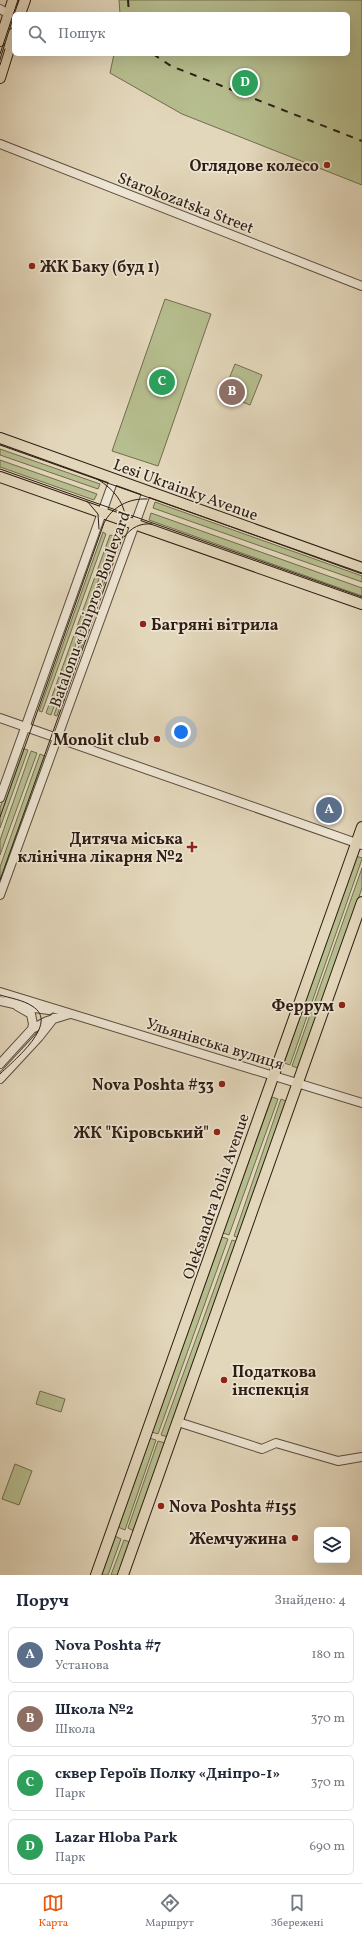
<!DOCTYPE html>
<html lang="uk">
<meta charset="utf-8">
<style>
:root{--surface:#fff;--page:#f2f2f3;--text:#1f2937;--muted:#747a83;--line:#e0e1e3;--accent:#ea580c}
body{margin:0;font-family:Vollkorn,serif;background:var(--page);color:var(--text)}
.controls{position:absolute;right:12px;bottom:12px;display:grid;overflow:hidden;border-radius:6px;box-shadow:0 4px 16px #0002}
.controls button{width:36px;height:36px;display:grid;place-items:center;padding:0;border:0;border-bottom:1px solid var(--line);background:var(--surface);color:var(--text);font:20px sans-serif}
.you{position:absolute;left:181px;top:732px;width:14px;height:14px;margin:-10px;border:3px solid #fff;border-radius:50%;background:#1a73e8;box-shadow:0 0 0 6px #1a73e833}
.badge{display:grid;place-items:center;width:26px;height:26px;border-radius:50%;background:var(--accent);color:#fff;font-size:13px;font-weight:700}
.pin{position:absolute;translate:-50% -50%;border:2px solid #fff;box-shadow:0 1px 4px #0006}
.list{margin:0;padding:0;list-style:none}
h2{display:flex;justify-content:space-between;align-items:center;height:52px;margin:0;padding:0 16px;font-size:17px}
h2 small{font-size:13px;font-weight:400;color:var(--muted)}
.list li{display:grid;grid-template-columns:26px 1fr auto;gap:12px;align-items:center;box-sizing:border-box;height:56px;margin:0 8px 8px;padding:0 8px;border:1px solid var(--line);border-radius:6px}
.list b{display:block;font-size:15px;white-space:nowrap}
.list p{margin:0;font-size:13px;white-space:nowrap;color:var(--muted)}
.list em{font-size:13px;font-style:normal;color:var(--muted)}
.icon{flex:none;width:22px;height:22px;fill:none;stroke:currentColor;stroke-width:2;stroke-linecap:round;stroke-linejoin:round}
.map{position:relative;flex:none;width:362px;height:1575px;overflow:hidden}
.search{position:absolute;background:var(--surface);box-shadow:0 4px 16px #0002;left:12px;right:12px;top:12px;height:44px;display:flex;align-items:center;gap:10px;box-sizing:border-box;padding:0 14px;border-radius:6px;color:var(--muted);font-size:15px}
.sheet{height:308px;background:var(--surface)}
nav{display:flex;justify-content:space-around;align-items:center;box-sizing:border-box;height:56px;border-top:1px solid var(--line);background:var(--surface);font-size:11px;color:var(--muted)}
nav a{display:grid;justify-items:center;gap:2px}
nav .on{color:var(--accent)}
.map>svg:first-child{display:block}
.green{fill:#b6bd8e;stroke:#726d50}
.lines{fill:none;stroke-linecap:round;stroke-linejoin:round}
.minor-casing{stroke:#5b4c3d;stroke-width:10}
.major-casing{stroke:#2e1d13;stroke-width:12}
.minor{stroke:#ede5d3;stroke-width:8}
.major{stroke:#e3d7bb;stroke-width:10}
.tram{stroke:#2e1d13;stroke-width:1}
.rail{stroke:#2e1d13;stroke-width:2;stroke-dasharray:7 7;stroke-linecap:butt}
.poi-dot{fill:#8f2418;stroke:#ede5d3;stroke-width:1.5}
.labels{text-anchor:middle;stroke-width:3.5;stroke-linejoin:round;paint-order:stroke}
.poi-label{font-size:16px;font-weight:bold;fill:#2e1d13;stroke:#ede5d3;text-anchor:end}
.street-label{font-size:16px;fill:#2e1d13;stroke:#ede5d3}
</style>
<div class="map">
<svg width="362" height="1575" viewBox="0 0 362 1575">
<rect width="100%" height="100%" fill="#e3d7bb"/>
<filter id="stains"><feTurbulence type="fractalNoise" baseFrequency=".005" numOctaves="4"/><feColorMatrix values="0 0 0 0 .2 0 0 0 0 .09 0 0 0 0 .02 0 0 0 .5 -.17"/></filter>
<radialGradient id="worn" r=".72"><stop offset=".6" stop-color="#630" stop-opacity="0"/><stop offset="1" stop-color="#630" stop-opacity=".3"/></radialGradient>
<path class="green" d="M119 0H362V185L182 114 110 73 114 54H348V14H120Z
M165 299 211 314 158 466 112 451Z
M235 364 262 375 250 405 223 394Z
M0 449 100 484 98 489 0 455Z
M0 460 97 494 94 500 0 467Z
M155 502 362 576V582L153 508Z
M151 513 362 588V596L149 520Z
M103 532 106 534 42 712 39 711Z
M110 535 114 536 51 715 46 713Z
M118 538 120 539 57 716 54 715Z
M21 748 28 750 0 828V808Z
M31 751 37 753 0 855V840Z
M40 754 47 757 0 888V867Z
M356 856 362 858V859L290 1065 284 1063Z
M362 868V888L298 1068 292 1066Z
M272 1097 278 1099 229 1235 223 1233Z
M281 1099 286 1101 239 1238 234 1236Z
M222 1237 228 1239 158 1434 152 1432Z
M232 1240 238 1242 168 1437 161 1435Z
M40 1391 65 1399 61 1412 36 1404Z
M149 1438 156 1440 125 1530 118 1527Z
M158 1441 165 1443 134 1531 128 1528Z
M15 1464 32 1471 19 1505 2 1499Z
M115 1536 121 1539 108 1575H101Z
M124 1540 130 1542 118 1575H111Z"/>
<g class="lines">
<defs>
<path id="minor" d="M0 9 14 17
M0 144 362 286
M0 718 362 845
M0 798 114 479
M0 895 147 491
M0 992 362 1103
M0 1001 27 1007 49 1010
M32 1029 47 1021 70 1014
M0 1064 32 1029 33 1024 31 1014 17 1006
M0 1079 39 1037 54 1018
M178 1422 262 1449 276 1443 338 1461 362 1457"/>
<path id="major" d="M20 14 25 0
M0 41 13 0
M0 78 14 33
M0 438 362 568
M0 477 362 604
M96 1575 362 827
M123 1575 362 902"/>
</defs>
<use href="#minor" class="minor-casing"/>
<use href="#major" class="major-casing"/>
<use href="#minor" class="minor"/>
<use href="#major" class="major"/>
<path class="tram" d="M0 54 18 0
M0 65 5 49
M0 445 362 573
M0 469 362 597
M87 501 98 514 99 529
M124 537C132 527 140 523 152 524
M0 817 104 523C112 507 129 498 147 499
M0 880 125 530C129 508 116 490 97 479
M0 995C10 998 23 1000 32 1006 61 1023 13 1061 0 1074"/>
<path class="rail" d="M128 0 129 14
M153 54 171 66 362 141"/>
</g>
<g class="poi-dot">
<circle cx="327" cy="165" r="4"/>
<circle cx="32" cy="266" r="4"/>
<circle cx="143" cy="624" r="4"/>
<circle cx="157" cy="739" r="4"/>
<path d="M190 841h4v4h4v4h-4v4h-4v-4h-4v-4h4z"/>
<circle cx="342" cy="1005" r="4"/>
<circle cx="222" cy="1084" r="4"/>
<circle cx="217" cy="1132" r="4"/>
<circle cx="224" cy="1380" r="4"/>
<circle cx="161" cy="1506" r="4"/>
<circle cx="295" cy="1538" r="4"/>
</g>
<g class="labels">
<g class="poi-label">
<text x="319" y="171">Оглядове колесо</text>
<text x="40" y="272" text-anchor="start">ЖК Баку (буд 1)</text>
<text x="151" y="630" text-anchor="start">Багряні вітрила</text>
<text x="149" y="745">Monolit club</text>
<text x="183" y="844">Дитяча міська<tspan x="183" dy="18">клінічна лікарня №2</tspan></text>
<text x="334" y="1011">Феррум</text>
<text x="214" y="1090">Nova Poshta #33</text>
<text x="209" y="1138">ЖК "Кіровський"</text>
<text x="232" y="1377" text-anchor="start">Податкова<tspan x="232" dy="18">інспекція</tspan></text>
<text x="169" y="1512" text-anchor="start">Nova Poshta #155</text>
<text x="287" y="1544">Жемчужина</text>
</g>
<g class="street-label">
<text transform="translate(186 202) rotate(21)" y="6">Starokozatska Street</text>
<text transform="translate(186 489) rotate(20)" y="6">Lesi Ukrainky Avenue</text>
<text transform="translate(89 609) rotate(-70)" y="6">Batalonu «Dnipro» Boulevard</text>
<text transform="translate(215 1043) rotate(17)" y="6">Ульянівська вулиця</text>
<text transform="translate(215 1196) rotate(-71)" y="6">Oleksandra Polia Avenue</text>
</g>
</g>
<rect width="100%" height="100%" filter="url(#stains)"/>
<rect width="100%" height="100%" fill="url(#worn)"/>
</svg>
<div class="controls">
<button><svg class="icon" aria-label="layers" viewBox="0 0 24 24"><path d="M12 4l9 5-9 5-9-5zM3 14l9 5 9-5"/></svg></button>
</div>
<div class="you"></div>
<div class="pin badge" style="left:329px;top:810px;background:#5c6f8a">A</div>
<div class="pin badge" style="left:232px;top:392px;background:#8d6e63">B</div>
<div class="pin badge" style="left:162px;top:382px;background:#2e9e5b">C</div>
<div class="pin badge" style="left:245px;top:83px;background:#2e9e5b">D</div>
<div class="search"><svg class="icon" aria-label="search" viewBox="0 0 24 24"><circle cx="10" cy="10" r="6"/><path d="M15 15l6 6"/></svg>Пошук</div>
</div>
<section class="sheet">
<h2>Поруч<small>Знайдено: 4</small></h2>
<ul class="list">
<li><span class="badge" style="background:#5c6f8a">A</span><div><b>Nova Poshta #7</b><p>Установа</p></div><em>180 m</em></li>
<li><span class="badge" style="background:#8d6e63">B</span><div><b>Школа №2</b><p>Школа</p></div><em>370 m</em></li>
<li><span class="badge" style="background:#2e9e5b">C</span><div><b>сквер Героїв Полку «Дніпро-1»</b><p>Парк</p></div><em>370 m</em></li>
<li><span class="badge" style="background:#2e9e5b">D</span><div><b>Lazar Hloba Park</b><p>Парк</p></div><em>690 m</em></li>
</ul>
</section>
<nav>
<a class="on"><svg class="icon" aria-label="map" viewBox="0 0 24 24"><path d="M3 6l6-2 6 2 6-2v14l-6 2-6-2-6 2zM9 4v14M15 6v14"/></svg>Карта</a>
<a><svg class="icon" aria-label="directions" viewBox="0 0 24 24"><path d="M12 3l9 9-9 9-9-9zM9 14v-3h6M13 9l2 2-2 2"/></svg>Маршрут</a>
<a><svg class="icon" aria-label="saved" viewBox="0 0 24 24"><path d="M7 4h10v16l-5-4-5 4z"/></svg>Збережені</a>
</nav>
